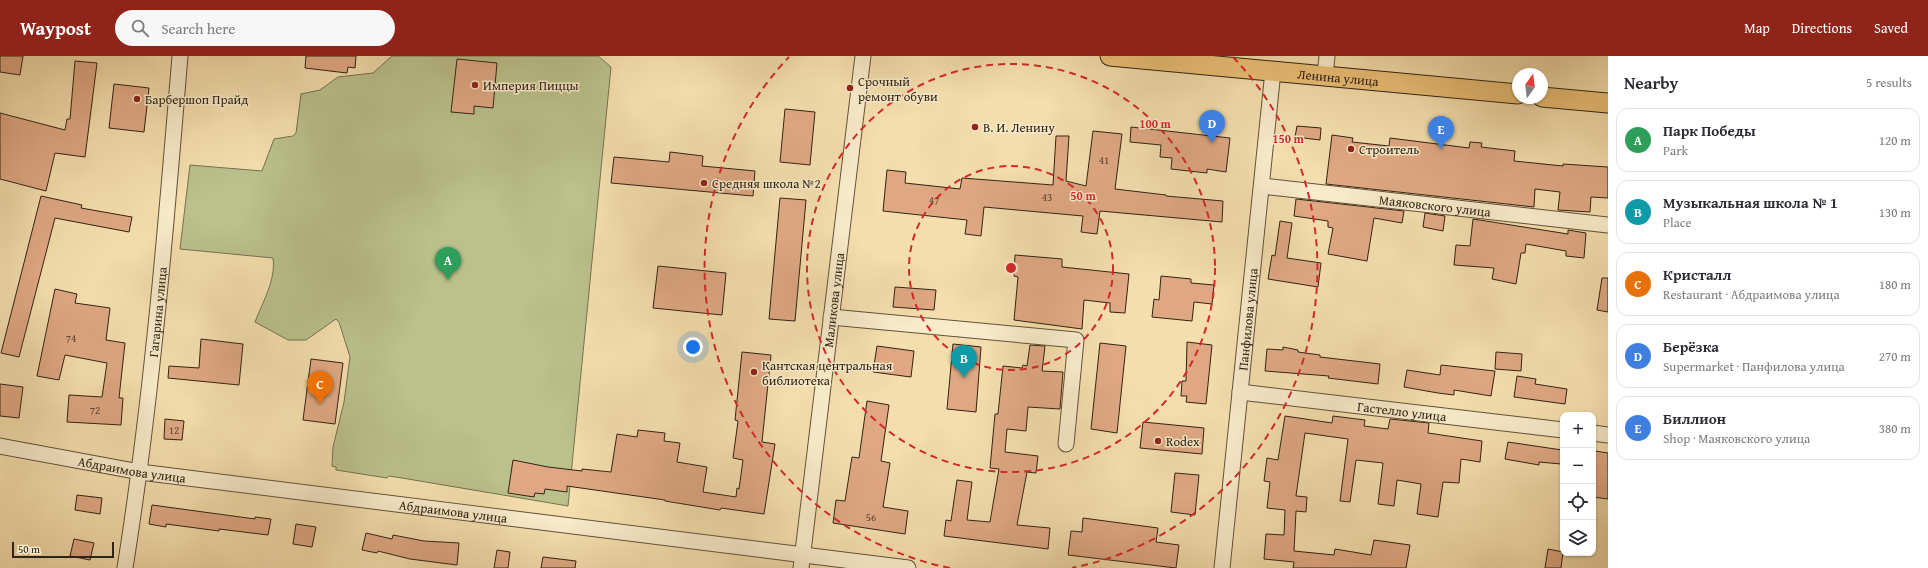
<!DOCTYPE html>
<meta charset="utf-8">
<style>
:root{--surface:#fff;--page:#f7f7f7;--text:#2b2b33;--muted:#7c7c81;--line:#e1e1e2;--accent:#8f2418}
body{margin:0;font-family:"Gentium Book Plus",serif;background:var(--page);color:var(--text)}
.controls{position:absolute;right:12px;bottom:12px;display:grid;overflow:hidden;border-radius:8px;box-shadow:0 1px 3px #0004}
.controls button{width:36px;height:36px;display:grid;place-items:center;padding:0;border:0;border-bottom:1px solid var(--line);background:var(--surface);color:var(--text);font:20px sans-serif}
.compass{position:absolute;left:1512px;top:12px;width:36px;height:36px;border-radius:50%;background:var(--surface);box-shadow:0 1px 3px #0004;rotate:14deg}
.scale{position:absolute;left:12px;bottom:10px;width:102px;box-sizing:border-box;padding-left:4px;border:2px solid #312414;border-top:0;font-size:11px;line-height:14px;white-space:nowrap;color:#312414;-webkit-text-stroke:3px #f8eaca;paint-order:stroke}
.you{position:absolute;left:693px;top:291px;width:14px;height:14px;margin:-10px;border:3px solid #fff;border-radius:50%;background:#1a73e8;box-shadow:0 0 0 6px #1a73e833}
.badge{display:grid;place-items:center;width:26px;height:26px;border-radius:50%;background:var(--accent);color:#fff;font-size:13px;font-weight:700}
.pin{position:absolute;translate:-50% -33px;filter:drop-shadow(0 1px 2px #0008)}
.pin::after{content:'';position:absolute;top:21px;width:14px;height:12px;background:inherit;clip-path:polygon(0 0,100% 0,50% 100%)}
.list{margin:0;padding:0;list-style:none}
h2{display:flex;justify-content:space-between;align-items:center;height:52px;margin:0;padding:0 16px;font-size:17px}
h2 small{font-size:13px;font-weight:400;color:var(--muted)}
.list li{display:grid;grid-template-columns:26px 1fr auto;gap:12px;align-items:center;box-sizing:border-box;height:64px;margin:0 8px 8px;padding:0 8px;border:1px solid var(--line);border-radius:12px}
.list b{display:block;font-size:15px;white-space:nowrap}
.list p{margin:0;font-size:13px;white-space:nowrap;color:var(--muted)}
.list em{font-size:13px;font-style:normal;color:var(--muted)}
.icon{flex:none;width:22px;height:22px;fill:none;stroke:currentColor;stroke-width:2;stroke-linecap:round;stroke-linejoin:round}
.map{position:relative;flex:none;width:1608px;height:512px;overflow:hidden}
header{display:flex;align-items:center;gap:24px;box-sizing:border-box;height:56px;padding:0 20px;background:var(--accent);color:#fff}
header strong{font-size:19px}
nav{display:flex;gap:22px;margin-inline-start:auto;font-size:14px}
.search{width:280px;height:36px;background:var(--page);display:flex;align-items:center;gap:10px;box-sizing:border-box;padding:0 14px;border-radius:22px;color:var(--muted);font-size:15px}
main{display:flex}
aside{flex:1;background:var(--surface)}
.map>svg:first-child{display:block}
.green{fill:#bac18b;stroke:#767250}
.building{fill:#dfa883;stroke:#312414}
.lines{fill:none;stroke-linecap:round;stroke-linejoin:round}
.minor-casing{stroke:#62523a;stroke-width:17}
.major-casing{stroke:#312414;stroke-width:21}
.minor{stroke:#f8eaca;stroke-width:15}
.major{stroke:#eabf76;stroke-width:19}
.ring{fill:none;stroke:#d62828;stroke-width:2;stroke-dasharray:7 5}
.poi-dot{fill:#8f2418;stroke:#f8eaca;stroke-width:1.5}
.labels{text-anchor:middle;stroke-width:3;stroke-linejoin:round;paint-order:stroke}
.number-label{font-size:11px;fill:#5c4530}
.street-label{font-size:13px;fill:#312414;stroke:#f8eaca}
.poi-label{font-size:13px;fill:#312414;stroke:#f8eaca;text-anchor:start}
.centre{fill:#d62828;stroke:#f8eaca;stroke-width:2}
.ring-label{font-size:12px;text-anchor:middle;font-weight:bold;fill:#d62828;stroke:#f8eaca;stroke-width:3;stroke-linejoin:round;paint-order:stroke}
</style>
<header>
<strong>Waypost</strong>
<div class="search"><svg class="icon" aria-label="search" viewBox="0 0 24 24"><circle cx="10" cy="10" r="6"/><path d="M15 15l6 6"/></svg>Search here</div>
<nav><a>Map</a><a>Directions</a><a>Saved</a></nav>
</header>
<main>
<div class="map">
<svg width="1608" height="512" viewBox="0 0 1608 512">
<rect width="100%" height="100%" fill="#f4dead"/>
<filter id="stains"><feTurbulence type="fractalNoise" baseFrequency=".005" numOctaves="4"/><feColorMatrix values="0 0 0 0 .2 0 0 0 0 .09 0 0 0 0 .02 0 0 0 .5 -.17"/></filter>
<radialGradient id="worn" r=".72"><stop offset=".6" stop-color="#630" stop-opacity="0"/><stop offset="1" stop-color="#630" stop-opacity=".3"/></radialGradient>
<path class="green" d="M392 0H598L611 11 568 450 402 422 389 420 387 422 336 414V411L332 410 333 391 344 346 350 301 339 266 336 263 306 284H288L255 266C263 245 276 224 273 202L180 193 190 109 262 115 274 83 293 80 296 77 301 38 320 34 338 21 373 17Z"/>
<path class="building" d="M0 0H23L20 19 0 16Z
M306 0H356L355 12 348 11 347 17 305 12Z
M457 3 497 7 493 52 474 50V58L451 56Z
M75 5 97 7 85 101 55 97 46 135 0 123V57L65 74 67 63H70Z
M114 28 149 32 144 76 109 72Z
M785 53 815 56 810 109 780 106Z
M1297 70 1321 72 1320 84 1295 81Z
M1131 71 1230 82 1226 116 1207 113V117L1171 113 1172 102 1160 101 1161 89 1130 86Z
M1093 75 1122 78 1115 133 1166 139V140L1223 145 1222 166 1100 155 1097 178 1081 176 1083 160 984 151 981 180 965 178 967 164 883 155 887 114 906 116 905 127 960 133 962 122 1053 129 1056 80H1069L1066 125 1086 130Z
M1332 79 1353 82 1352 86 1389 90 1390 82 1469 92 1470 86 1482 87 1481 91 1515 95 1514 105 1563 110V108L1608 111V142L1591 141 1590 156 1558 154 1560 136 1535 133 1534 151 1326 128Z
M670 96 703 100 702 110 755 115 753 140 611 127 614 101 669 106Z
M41 140 82 149 81 152 132 161 129 176 55 162 19 301 1 297Z
M780 142 806 144 795 265 769 263Z
M1296 143 1404 155 1402 167 1374 162 1367 205 1328 198 1333 172 1328 171V165L1294 160Z
M1425 157 1445 160 1443 175 1423 171Z
M1473 163 1568 178V174L1586 177 1584 202 1566 200V195L1526 188 1525 197H1521L1516 228 1492 223 1494 212 1454 209 1456 189 1470 190Z
M1280 165 1292 167 1287 202 1321 207 1318 231 1268 223 1272 199 1275 200Z
M1015 199 1062 203V211L1129 218 1125 257 1110 256V247L1084 244 1082 273 1014 264 1018 221 1014 220Z
M658 210 726 217 722 259 653 252Z
M1161 220 1191 223V227L1214 229 1212 248 1194 246 1192 265 1152 261 1154 243 1159 244Z
M1602 222H1608V256L1597 254Z
M895 231 936 234 934 254 893 251Z
M55 233 77 238 75 247 110 252 106 284 125 287 119 342H123L121 369 67 366 69 339 102 341 107 307 65 299 59 324 37 320Z
M201 283 243 288 239 329 168 322 169 310 199 312Z
M1187 286 1212 289 1206 348 1186 346 1187 340H1181L1182 325H1186Z
M1100 287 1126 290 1117 377 1091 373Z
M953 288 981 291 976 356 947 353Z
M1030 289 1045 290 1042 315 1063 316 1060 353 1028 351 1026 375 1007 373 1005 396 1038 400 1036 417 1027 416 1017 469 1050 472 1048 493 944 480 946 464 951 465 957 424 972 426 967 464 990 466 999 413 990 412 995 358H998L1003 310 1022 312 1023 309 1027 310Z
M877 290 914 295 911 321 873 316Z
M1283 291 1298 294V296L1320 299V301L1380 308 1378 328 1328 322 1329 320 1265 315 1267 293 1283 294Z
M742 296 771 299 762 386 775 388 764 458 721 452 720 454 665 445V444L567 430V436L545 433 544 438 535 437 534 441 508 437 513 404 548 411 582 415V413L611 416 617 378 637 381 638 374 665 377 664 385 680 387 677 406 707 411 703 436 736 441 737 432 739 433 743 404 733 402 738 365 735 364Z
M1496 296 1522 298 1521 315 1495 313Z
M311 303 343 307 335 368 303 364Z
M1441 309 1495 315 1491 340 1454 334V339L1438 337 1404 331 1407 314 1440 319Z
M1517 320 1536 323 1535 328 1567 333 1565 348 1514 341Z
M0 328 23 331 19 362 0 360Z
M867 345 889 349 881 405 890 407 883 451 908 455 905 478 833 467 836 444 845 445 852 401 859 402Z
M1285 360 1332 367 1333 360 1365 364 1364 370 1388 373 1390 363 1429 367 1428 377 1482 385 1480 406 1461 403 1459 427 1443 426 1438 461 1417 458 1421 428 1397 424 1394 450 1378 448 1383 407 1356 404 1350 446 1340 445 1348 383 1305 377 1296 440 1307 441 1306 456 1296 455 1294 495 1334 499 1335 493 1371 499 1374 484 1410 489 1406 512H1293L1294 506 1264 503 1266 478 1284 479 1285 454 1267 452 1270 426 1264 425 1267 402 1278 404Z
M165 363 184 365 182 384 164 383Z
M1143 366 1204 372 1202 398 1140 392Z
M1508 386 1562 394 1561 408 1539 406V409L1505 403Z
M1595 395 1608 397V443L1593 441V398H1595Z
M1175 417 1199 419 1195 459 1171 456Z
M77 439 102 442 100 458 75 454Z
M152 449 255 463V461L271 463 268 479 219 473V475L166 468V471L149 468Z
M1083 462 1158 472 1156 486 1179 489 1176 512 1068 499 1071 475 1082 476Z
M296 468 316 471 312 491 293 488Z
M366 477 392 483 393 479 424 485 459 487 457 509 410 503 378 495 377 497 362 494Z
M74 483 94 487 90 504 70 500Z
M1548 493 1563 496 1561 512H1545Z
M497 494 510 496 508 512H494Z
M543 501 576 505 575 512H541Z"/>
<g class="lines">
<defs>
<g id="minor">
<path d="M1325 20 1327 0"/>
<path id="s1" d="M1262 130 1608 169"/>
<path d="M831 261 1076 284 1066 388"/>
<path id="s2" d="M1240 336 1563 374"/>
<path d="M1593 377 1608 379"/>
<path id="s3" d="M0 390 140 416 908 512"/>
<path id="s4" d="M125 512C152 342 166 171 180 0"/>
<path id="s5" d="M801 512 863 0"/>
<path id="s6" d="M1222 512 1273 15"/>
</g>
<g id="major">
<path id="s7" d="M1110 0 1518 38"/>
<path d="M1542 41 1608 47"/>
</g>
</defs>
<use href="#minor" class="minor-casing"/>
<use href="#major" class="major-casing"/>
<use href="#minor" class="minor"/>
<use href="#major" class="major"/>
</g>
<g class="ring">
<circle cx="1011" cy="212" r="102"/>
<circle cx="1011" cy="212" r="204"/>
<path d="M950 512A306 306 0 0 1 789 1M1233 1A306 306 0 0 1 1072 512"/>
</g>
<g class="poi-dot">
<circle cx="475" cy="29" r="4"/>
<circle cx="850" cy="32" r="4"/>
<circle cx="137" cy="43" r="4"/>
<circle cx="975" cy="71" r="4"/>
<circle cx="1351" cy="93" r="4"/>
<circle cx="704" cy="127" r="4"/>
<circle cx="754" cy="316" r="4"/>
<circle cx="1158" cy="385" r="4"/>
</g>
<g class="labels">
<g class="number-label">
<text x="1104" y="108">41</text>
<text x="1047" y="145">43</text>
<text x="934" y="148">47</text>
<text x="71" y="286">74</text>
<text x="95" y="358">72</text>
<text x="174" y="378">12</text>
<text x="871" y="465">56</text>
</g>
<g class="street-label">
<text dy="5" stroke="none"><textPath href="#s7" startOffset="229">Ленина улица</textPath></text>
<text dy="5" stroke="none"><textPath href="#s1" startOffset="174">Маяковского улица</textPath></text>
<text dy="5" stroke="none"><textPath href="#s5" startOffset="270">Маликова улица</textPath></text>
<text dy="5" stroke="none"><textPath href="#s4" startOffset="258">Гагарина улица</textPath></text>
<text dy="5" stroke="none"><textPath href="#s6" startOffset="250">Панфилова улица</textPath></text>
<text dy="5" stroke="none"><textPath href="#s2" startOffset="163">Гастелло улица</textPath></text>
<text dy="5" stroke="none"><textPath href="#s3" startOffset="134">Абдраимова улица</textPath></text>
<text dy="5" stroke="none"><textPath href="#s3" startOffset="458">Абдраимова улица</textPath></text>
</g>
<g class="poi-label">
<text x="858" y="30">Срочный<tspan x="858" dy="15">ремонт обуви</tspan></text>
<text x="483" y="34">Империя Пиццы</text>
<text x="145" y="48">Барбершоп Прайд</text>
<text x="983" y="76">В. И. Ленину</text>
<text x="1359" y="98">Строитель</text>
<text x="712" y="132">Средняя школа №2</text>
<text x="762" y="314">Кантская центральная<tspan x="762" dy="15">библиотека</tspan></text>
<text x="1166" y="390">Rodex</text>
</g>
</g>
<circle cx="1011" cy="212" r="6" class="centre"/>
<g class="ring-label">
<text x="1155" y="72">100 m</text>
<text x="1288" y="87">150 m</text>
<text x="1083" y="144">50 m</text>
</g>
<rect width="100%" height="100%" filter="url(#stains)"/>
<rect width="100%" height="100%" fill="url(#worn)"/>
</svg>
<div class="controls">
<button>+</button>
<button>−</button>
<button><svg class="icon" aria-label="locate" viewBox="0 0 24 24"><circle cx="12" cy="12" r="6"/><path d="M12 2v4M12 18v4M2 12h4M18 12h4"/></svg></button>
<button><svg class="icon" aria-label="layers" viewBox="0 0 24 24"><path d="M12 4l9 5-9 5-9-5zM3 14l9 5 9-5"/></svg></button>
</div>
<svg class="compass" viewBox="-18 -18 36 36"><path d="M0-13l5 13h-10z" fill="#e53935"/><path d="M0 13l5-13h-10z" fill="#7c7c81"/></svg>
<div class="scale">50 m</div>
<div class="you"></div>
<div class="pin badge" style="left:448px;top:224px;background:#2e9e5b">A</div>
<div class="pin badge" style="left:964px;top:322px;background:#0f9aa8">B</div>
<div class="pin badge" style="left:320px;top:348px;background:#e8710a">C</div>
<div class="pin badge" style="left:1212px;top:87px;background:#3f7fe0">D</div>
<div class="pin badge" style="left:1441px;top:93px;background:#3f7fe0">E</div>
</div>
<aside>
<h2>Nearby<small>5 results</small></h2>
<ul class="list">
<li><span class="badge" style="background:#2e9e5b">A</span><div><b>Парк Победы</b><p>Park</p></div><em>120 m</em></li>
<li><span class="badge" style="background:#0f9aa8">B</span><div><b>Музыкальная школа № 1</b><p>Place</p></div><em>130 m</em></li>
<li><span class="badge" style="background:#e8710a">C</span><div><b>Кристалл</b><p>Restaurant · Абдраимова улица</p></div><em>180 m</em></li>
<li><span class="badge" style="background:#3f7fe0">D</span><div><b>Берёзка</b><p>Supermarket · Панфилова улица</p></div><em>270 m</em></li>
<li><span class="badge" style="background:#3f7fe0">E</span><div><b>Биллион</b><p>Shop · Маяковского улица</p></div><em>380 m</em></li>
</ul>
</aside>
</main>
